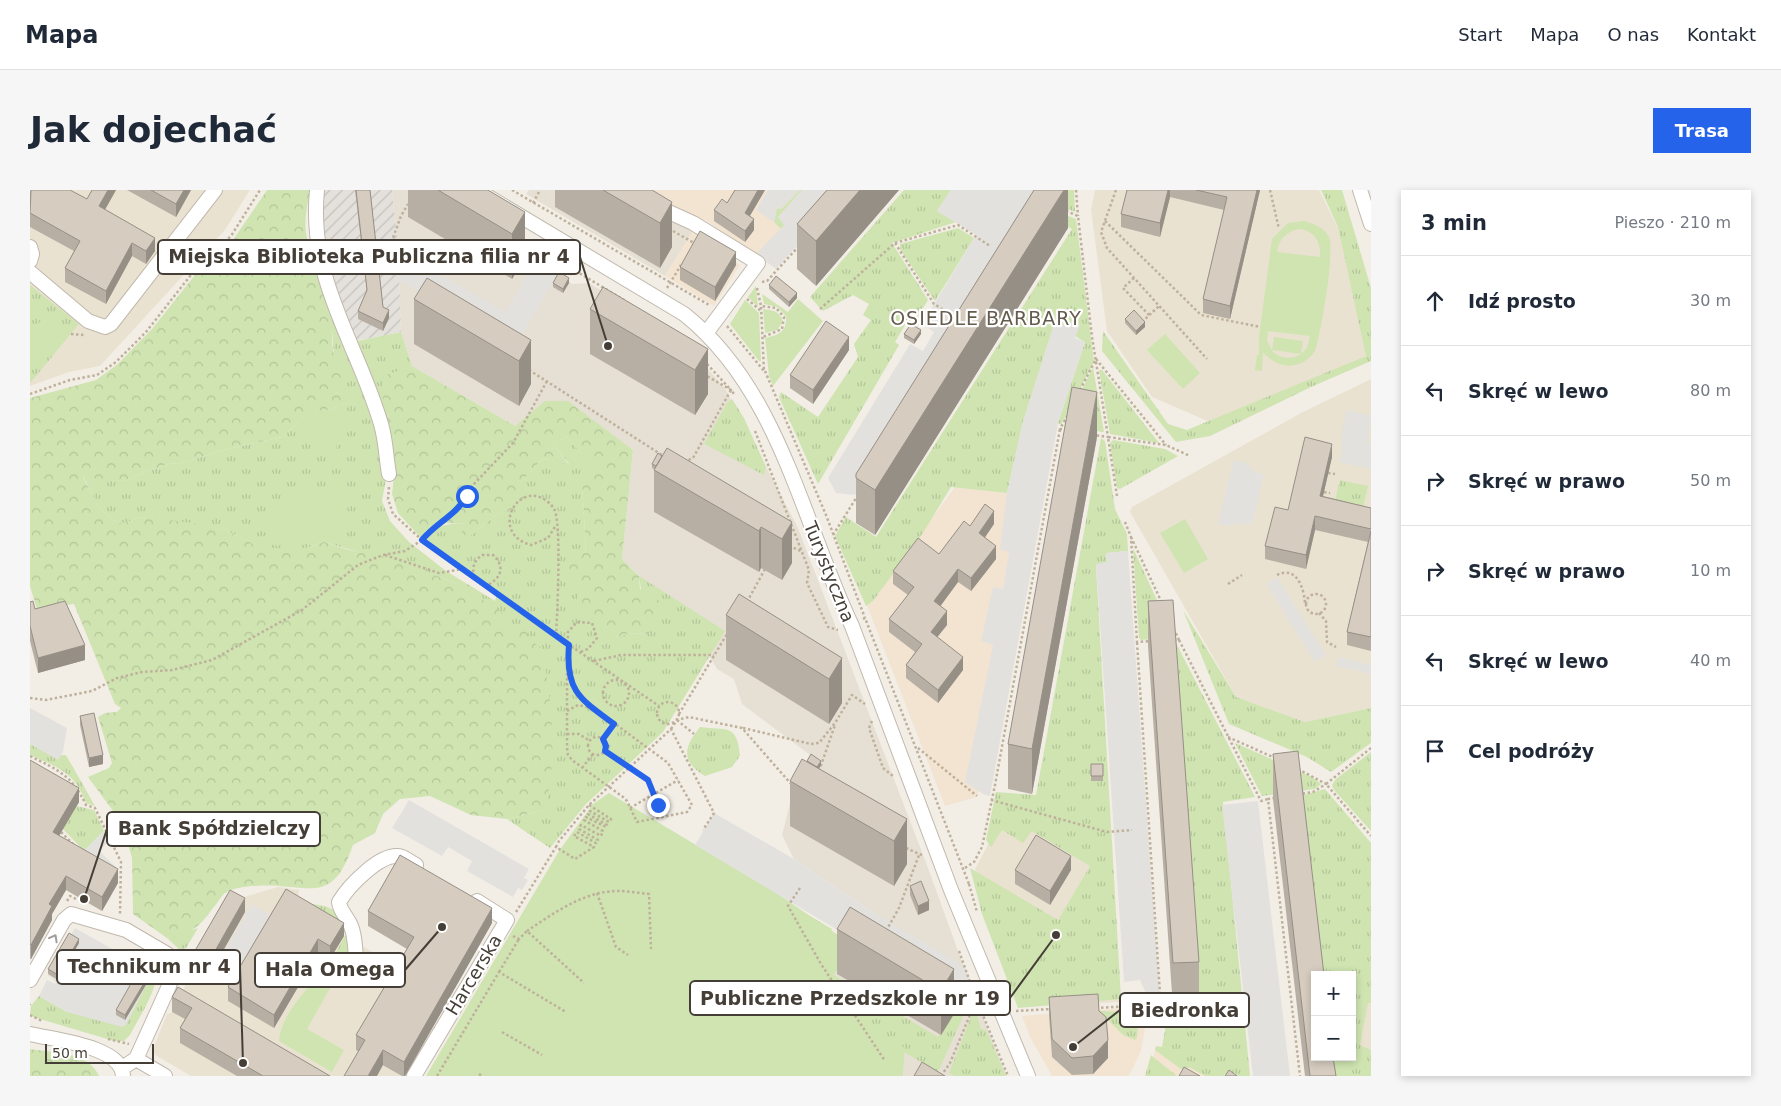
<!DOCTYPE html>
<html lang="pl">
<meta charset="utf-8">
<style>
:root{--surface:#fff;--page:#f6f6f7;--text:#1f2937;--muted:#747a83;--line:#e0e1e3;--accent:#2563eb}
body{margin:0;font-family:"DejaVu Sans",sans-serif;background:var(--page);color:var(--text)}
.controls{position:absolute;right:15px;bottom:15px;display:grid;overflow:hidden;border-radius:0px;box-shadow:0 2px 8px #0003}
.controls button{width:45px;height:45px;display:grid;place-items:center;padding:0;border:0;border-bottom:1px solid var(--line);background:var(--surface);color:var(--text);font:25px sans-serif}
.scale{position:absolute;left:15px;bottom:12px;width:109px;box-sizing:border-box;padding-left:5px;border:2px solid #443e36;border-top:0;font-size:14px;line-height:18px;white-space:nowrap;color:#443e36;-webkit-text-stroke:4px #fff;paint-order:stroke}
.stop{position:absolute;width:15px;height:15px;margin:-11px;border:4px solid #2563eb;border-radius:50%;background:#fff}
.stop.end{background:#2563eb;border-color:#fff;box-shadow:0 1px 5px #0008}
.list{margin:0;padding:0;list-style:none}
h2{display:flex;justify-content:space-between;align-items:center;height:65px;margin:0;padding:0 20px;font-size:21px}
h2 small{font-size:16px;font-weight:400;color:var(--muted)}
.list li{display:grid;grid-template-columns:32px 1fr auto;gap:15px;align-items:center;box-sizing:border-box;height:90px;padding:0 20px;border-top:1px solid var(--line)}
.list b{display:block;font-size:19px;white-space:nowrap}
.list em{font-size:16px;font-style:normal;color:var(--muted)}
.icon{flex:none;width:28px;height:28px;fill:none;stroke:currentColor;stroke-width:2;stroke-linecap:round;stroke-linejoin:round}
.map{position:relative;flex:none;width:1341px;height:886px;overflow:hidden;border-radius:0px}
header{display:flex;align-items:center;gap:30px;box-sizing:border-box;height:70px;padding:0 25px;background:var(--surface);border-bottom:1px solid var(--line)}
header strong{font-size:24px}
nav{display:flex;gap:28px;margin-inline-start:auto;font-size:18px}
.intro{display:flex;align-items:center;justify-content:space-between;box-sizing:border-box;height:120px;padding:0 30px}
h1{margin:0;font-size:35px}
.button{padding:12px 22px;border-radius:0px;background:var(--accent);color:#fff;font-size:18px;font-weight:700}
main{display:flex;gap:30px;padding:0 30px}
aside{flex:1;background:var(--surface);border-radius:0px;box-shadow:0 2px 8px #0003}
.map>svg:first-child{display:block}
.residential{fill:#e6e0d4}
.commercial{fill:#f3e4d2}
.industrial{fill:url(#industrial-furrows)}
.education{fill:#eae2d1}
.grass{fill:url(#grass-tufts)}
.forest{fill:url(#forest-crowns)}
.garden{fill:#cfe4b1;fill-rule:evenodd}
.parking{fill:#e3e1de}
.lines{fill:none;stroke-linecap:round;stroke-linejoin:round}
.minor-casing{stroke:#c0b8ac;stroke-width:16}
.path{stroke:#beb09b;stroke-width:2.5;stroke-dasharray:2.5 2.5;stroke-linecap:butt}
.minor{stroke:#fff;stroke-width:14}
.wall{fill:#b8afa4}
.shaded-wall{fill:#968f86}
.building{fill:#d6ccbf;stroke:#968f86}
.oneway{stroke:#a29e9a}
.route{stroke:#2563eb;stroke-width:6}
.labels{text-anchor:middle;stroke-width:4.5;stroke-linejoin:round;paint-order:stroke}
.street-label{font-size:18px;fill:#443e36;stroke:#fff}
.neighbourhood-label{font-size:19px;letter-spacing:1px;fill:#665c4e;stroke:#fff}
.leader{fill:none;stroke:#443e36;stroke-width:2}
.callout-dot{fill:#443e36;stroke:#fff;stroke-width:2}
.callout{fill:#fff;stroke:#443e36;stroke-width:2}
.callout-label{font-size:19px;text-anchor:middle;font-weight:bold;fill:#443e36}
</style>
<header>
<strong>Mapa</strong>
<nav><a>Start</a><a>Mapa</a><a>O nas</a><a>Kontakt</a></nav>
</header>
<div class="intro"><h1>Jak dojechać</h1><a class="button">Trasa</a></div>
<main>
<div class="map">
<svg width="1341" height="886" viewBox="0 0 1341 886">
<defs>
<pattern id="industrial-furrows" width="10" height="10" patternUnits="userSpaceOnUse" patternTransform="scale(1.25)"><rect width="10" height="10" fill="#e4e0db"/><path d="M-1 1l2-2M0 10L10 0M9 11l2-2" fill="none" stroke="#c5c1bd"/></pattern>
<pattern id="grass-tufts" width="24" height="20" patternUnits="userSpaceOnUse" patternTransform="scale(1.25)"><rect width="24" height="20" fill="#cfe4b1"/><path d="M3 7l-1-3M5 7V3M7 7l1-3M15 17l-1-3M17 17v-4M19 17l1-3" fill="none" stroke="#b3c599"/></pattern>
<pattern id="forest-crowns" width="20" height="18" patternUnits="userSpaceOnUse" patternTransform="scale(1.25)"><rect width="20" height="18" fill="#cfe4b1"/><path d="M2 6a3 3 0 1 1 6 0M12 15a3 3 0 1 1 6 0" fill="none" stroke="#b3c599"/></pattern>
</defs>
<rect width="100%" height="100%" fill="#f2eee6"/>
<path class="residential" d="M362 0H401L510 62 522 80 542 94 559 93 614 126 668 167 696 200 768 338 898 678 944 805 977 886H873L875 858 845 839 803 787 843 722 764 669 752 645 764 597 780 565 712 514 704 489 687 479 663 438 592 369 603 259 499 225 485 236 382 176 371 142 368 56Z
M499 0H591L665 38 635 86 496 4Z"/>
<path class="commercial" d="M607 0H785L734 58 726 64 675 30 626 13Z
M665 38 710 75 684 116 635 86Z
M925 297 985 304 991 301 963 454 974 456 948 603 943 608 915 616 836 413 840 412Z
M1103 817 1114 823 1116 832 1111 861 1099 886H1022L1000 847 992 826Z
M1125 859 1179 886H1120Z"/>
<path class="industrial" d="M281 0H362L368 56 371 142 314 153Z"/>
<path class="education" d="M0 0H220L195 40 70 176 39 182 0 196Z
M1065 0H1289L1311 44 1338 165 1182 233 1122 207 1077 141 1061 20Z
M1341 189V518L1275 532 1206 507 1100 322 1102 317 1273 222Z
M977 619 1074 645 1090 812 993 817 945 679Z
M248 697 269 700 267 719 369 777 363 788 415 817 375 886H161L125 865 123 859 137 824 143 822 156 794 155 776 194 713Z
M1341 701V886H1327Z"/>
<path class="grass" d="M770 0H772L748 27 755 35 751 39 744 32 747 18 751 19Z
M874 0H921L907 21 926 32 862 53 898 110 884 133 878 130 865 152 869 155 788 294 749 207 751 202 788 227 828 167 824 154 841 130 833 125 839 114 823 105 793 121 780 107Z
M1027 0H1044L1045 22 1033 17Z
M1291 0H1312L1341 98V171L1281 197 1180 246 1146 252 1072 161 1073 141 1138 234 1157 240 1336 166 1308 37Z
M1016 17 1046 29 1064 172 1031 235 1028 233 1055 152C1043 147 1038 135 1025 132L993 232 977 303 921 297 893 343 843 411 836 416 805 346 816 327 846 347 1042 39 1014 22Z
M928 38 944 48 905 111 870 59V54Z
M0 95 49 134 1 192 0 191Z
M301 122 349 238 356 289 352 311 360 331 379 352 416 381 465 411 467 404 431 382 392 352C407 335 415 333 437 334L439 347 471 321 491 292 513 268 539 274 523 254 537 247 566 280 552 295 556 363H538L549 397 585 447 603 443 618 444 609 386 695 441 633 542 556 614 520 658 477 629 515 620 491 445 498 446 477 437 427 394 400 383 294 352 276 358H231L194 339 111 327 95 333 86 332 68 317 53 286 94 291 140 273 149 274 194 260 252 247 275 227 318 213 324 207 305 202C306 175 302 149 301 122Z
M371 142 382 176 354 187 353 224 322 152Z
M1063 177 1074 242 1034 237Z
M1069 180H1072L1129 253 1080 244Z
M702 209 714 228 736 277 734 285 674 254 697 213Z
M1071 248 1075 251 1085 319 1097 344 1098 361 1076 363 1077 373 1066 376 1091 809 988 818 952 724 940 678 1028 730 1060 676 1002 641 993 653 972 640 961 657 956 650 966 602 1006 605Z
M1083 250 1135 259 1148 266 1090 299 1087 298 1080 253Z
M1310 290 1338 296 1333 317 1305 310Z
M1103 358 1144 447 1111 450 1109 448Z
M1153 420 1206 507 1275 532 1341 518V553L1301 582 1277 567 1199 534Z
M1146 453 1225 607 1193 612 1220 886H1199L1195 884 1194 886H1175L1159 877 1155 882 1125 860 1126 856 1132 857 1138 824 1141 819 1169 818Z
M670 537C696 541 707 532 710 566L702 577 675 586C650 571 654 557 670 537Z
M1205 553 1282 587 1291 594 1285 599 1232 606Z
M0 554 28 569 31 565H36L65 616 56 613C45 582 27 577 0 565Z
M1341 562V641L1304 600 1302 595 1306 589Z
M1295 599 1341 653V813H1338L1330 855 1341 860V886H1301L1299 867H1322V785H1290L1270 606Z
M46 616 64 620 74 641 54 661 33 639Z
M276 713 295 716 314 725 320 763 312 776 302 770 316 744 267 717Z
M761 715 802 739 801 742 817 762 804 785 908 847 922 824 916 808 936 820 908 882 862 855 856 864 794 773Z
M168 738 156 758 150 760 137 748Z
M98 760 125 776C132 794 109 827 100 845L94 851H84L0 826 1 816 9 806 37 822 123 782 96 766Z
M1069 821 1109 822 1107 848 1105 850 1093 845Z
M942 825H947L951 839 956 840 976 886H924L919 883Z
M1121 865 1123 867 1147 886H1115Z"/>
<path class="forest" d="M237 0H280C278 13 274 29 276 42 280 70 298 98 301 123 304 147 297 166 316 184L305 202 325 207 318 213 275 227 252 247 194 260 149 274 140 273 94 291 53 287 68 317 86 332 95 333 111 327 164 333 194 339 231 358H276L294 352 319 360 369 370 427 394 472 422 477 437 495 434 499 447 493 446 512 458C522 510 528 567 515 620L477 629 441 625 400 606 370 609 353 624 345 643 323 655C301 719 278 692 225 696 216 696 203 698 195 703 191 706 187 714 183 718 168 739 162 742 137 748L103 724 102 668 92 633 58 587 79 578 82 573 68 527 75 523 87 522 91 518 85 514 44 414 7 419 0 396V208L66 190 88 174 122 139 165 85 203 50Z
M382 176 485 236 515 211H538L603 260 592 369 609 386 610 399 635 414 632 427 618 444 603 443 585 447 562 433 547 418 549 397 539 390 538 363H556L552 294 565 280 537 247 523 254 539 275 513 268 491 292 497 303 488 323 471 321 439 347 431 343 436 334 416 333 391 348 368 323 362 304 365 278 361 246 353 224V186Z
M0 859C24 863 58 861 69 886H0Z"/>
<path class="garden" d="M1274 31C1284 34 1294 37 1299 47 1305 63 1291 143 1285 161 1271 181 1248 180 1233 162L1232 181 1225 180 1227 165H1229V147L1242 49 1258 33ZM1269 39C1285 41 1291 52 1290 67L1247 62C1249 49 1256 42 1269 39ZM1238 141 1280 146 1277 158 1271 164 1273 151 1244 147 1242 160 1237 151ZM1242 161 1243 160 1271 164C1261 170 1251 169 1242 161Z
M726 96 728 117 718 107Z
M732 104 758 122 768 109 793 131 743 196 739 186 735 148C749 145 757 142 756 126L747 117 734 114Z
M715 110 729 123 731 171H729L700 134Z
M0 111 11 120 0 133Z
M733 119C743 120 750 121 753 132L747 140 735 143Z
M16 124 34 139 2 179 0 144Z
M1135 144 1170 183 1153 199 1117 160Z
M283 218 302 224 315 219 321 222V230L308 242 306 263 300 268 294 266 289 249C280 243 269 247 269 233L275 228 278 220Z
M312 294 322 341 246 356 236 313Z
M1155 329 1178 369 1154 383 1130 343Z
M579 603 745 702 821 754 803 787 845 839 875 858 873 886H396L529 661 563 614Z
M296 775 309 782 277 839 314 860 302 882 249 851C251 822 280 798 296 775Z"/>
<path class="parking" d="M738 0H770L751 19 747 18 744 32 726 20Z
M772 0H817L746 79 726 64 754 35 748 27Z
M921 0H1021L920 150 825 305 806 303 798 288 880 154 893 161 904 142 892 134 946 45 907 21Z
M510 62 532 75 486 156 365 88 377 66 476 122Z
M1025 131 1035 135 1037 131 1050 135 1045 148 1055 152 1028 233 960 606 953 604 935 592 963 455 951 451 963 397 973 399 979 362 970 359 977 303 993 232Z
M1317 220 1341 226 1338 251 1341 255V279L1309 272 1312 261 1311 244Z
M1203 271 1215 272 1225 282 1234 284 1222 335 1211 333 1199 336 1188 334Z
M1098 361 1130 809 1119 810 1110 790 1094 792 1066 374 1077 372 1076 363Z
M1247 387 1296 465 1285 472 1236 394Z
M1308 467 1341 475V484L1306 476Z
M0 518 37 538 33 562 28 570 0 554Z
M379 610 499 679 494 688 498 690 492 700 488 698 483 707 437 681 442 671 418 657 412 666 362 638Z
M1228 611 1260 886H1223L1192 615Z
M684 623 764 669 843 722 935 777 949 815 942 820 665 655Z
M74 641 79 651 69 661 87 678 80 686 54 661Z
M222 714 243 726 205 792 184 780Z
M45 738 123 782 96 835 92 837 37 822 9 806 17 790 25 794 26 792 18 785Z"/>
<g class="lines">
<defs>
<path id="minor" d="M287 0C278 91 327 152 351 234 356 251 356 267 359 284
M447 0 654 124C749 199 772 331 822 436L921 700 998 886
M601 0 619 13 663 33 728 73 677 142
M1330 0 1341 34
M0 57 2 64 0 71
M0 82 58 131 75 137 81 134 185 0
M326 768C325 757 325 745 321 736 317 726 310 722 309 712 318 697 352 660 372 667 376 668 381 673 386 675
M0 790 34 730 41 724 96 740 137 764 142 771 143 780 139 796 106 869 92 878
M0 844C24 850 92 856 93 886
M106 869 135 886
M384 886 477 730 447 711"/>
</defs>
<use href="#minor" class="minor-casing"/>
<path class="path" d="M482 0 679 115
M1046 0 1048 26
M1086 0 1071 42 1077 58 1177 169
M1240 0 1249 39
M503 13 510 0
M1036 21 1048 26 1062 147 1078 247 1064 245
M1075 31 1171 125 1230 137
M643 41 664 53 663 55
M494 50 594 110
M865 53 928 35 960 56
M369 76 360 70 357 64 371 26 378 14
M1104 88 1093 98 1119 125
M732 92 737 91 769 56
M637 98 651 75
M727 98 731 116
M717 109 731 121
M790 119 865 53 904 114 919 123
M1112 132 1129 116
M697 136 734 181 731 116 746 118 754 127 752 139 733 147
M41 144 54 145
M677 174 701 200 677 186
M499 180 635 267
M735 181 796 325 835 428
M1050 200 1066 169 1136 255
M0 204 40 190 67 185 86 172 116 142 164 81 201 46 230 0
M1037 240 1030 239 1039 223
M725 241 779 380 777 393 798 437 808 440
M654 272 663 268 701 200 704 204
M1298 283 1305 284
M359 297 358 309 363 324 392 350 466 401 526 446 629 516
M1294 302 1300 303
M1087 306 1078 247 1136 255 1160 266
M1095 332 1101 347 1107 452 1121 451
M803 345 828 305
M1101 347 1132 413
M759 356 773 362
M355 365 409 383 433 379
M1247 385C1267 375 1274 399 1275 413
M444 387C442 376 444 371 452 365H463C475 376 472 387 458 395
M1198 394 1212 385
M1276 414a10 10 0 1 1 20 0a10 10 0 1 1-20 0Z
M717 412 735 379
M1289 423 1296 431 1297 452 1306 457
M833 429 835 428 939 694
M526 446C527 427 532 331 524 319 521 313 512 307 506 306 481 302 464 345 501 355L518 348 526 335
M1144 450H1149L1145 441
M1149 450 1231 611 1238 609
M564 471 591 465H684
M537 478V557L538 565 542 570 593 607 597 611 607 632 657 622 662 615 638 573 553 510 540 489 537 478 538 442 547 432 562 433 567 448 558 459 550 462
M573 503a13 13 0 1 1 26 0a13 13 0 1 1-26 0Z
M0 508 16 510 62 501 87 488 112 482 142 480 182 470 272 420 328 375 353 365 375 361 392 350 402 338 430 318 444 294 483 253 517 191
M627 523a11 11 0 1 1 22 0a11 11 0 1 1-22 0Z
M537 521 548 515 561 518
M649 524 697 444
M647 530 664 544
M842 531 839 538 853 578 863 586
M713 538 781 554 789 553 805 533 822 505 835 514
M641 539 647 530 659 527 712 538 762 595
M537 544H549L560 551
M1198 547 1245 568
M558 556a9 9 0 1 1 18 0a9 9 0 1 1-18 0Z
M573 549 584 534
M888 558 947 606
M1341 558 1296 594 1341 646
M575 561 618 590 631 626
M0 566C28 580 42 585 56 615L65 618 91 672 90 724
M552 578 563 564
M1268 579 1296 594 1283 602 1270 604
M789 581 805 535
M1245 608 1238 609 1270 886
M961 610 1077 642 1102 640
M559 615 581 629 579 632 560 621 558 624 577 635 576 637 556 627 554 630 573 641 571 646 551 635 549 639 568 650 566 653 547 642 544 646 564 657 545 669 526 657 529 651 559 615 641 539 684 623 673 640
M600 618 648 590
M31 642 44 655
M876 658 894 666
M935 678 944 672 952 657 965 595 1030 239
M939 694 947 722
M770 698 758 716 791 774 855 871
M567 703 586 757 598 765
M37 711 40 706 48 710
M486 722 526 657
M497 741C524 723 554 701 588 701 598 701 609 703 619 704L621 759
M856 741 869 718 889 665
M483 746 489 749 497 741 554 793
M929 761 945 806 978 886
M469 782 489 749
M0 814V815
M1066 818 1100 816 1131 819 1107 452
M986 821 1021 819
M0 825 12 831
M472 842 512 865
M78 849 99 854
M449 884 452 886
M407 886 469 782 536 822
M911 886 920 873 942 820 949 815"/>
<use href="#minor" class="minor"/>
</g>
<path class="wall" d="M62 0H86L75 20 125 61 116 74 102 66 76 114 35 92V78L44 61 0 37V1L57 9Z
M97 0H161L146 27Z
M325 0H340L353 117 359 128 353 141 328 129V121L337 102Z
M378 0H458L495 22V67L482 89 378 27Z
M525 0H622L642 57 630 78 525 17Z
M705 0H735L720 26 724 40 715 52 684 31V20L697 13Z
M797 0H869L786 96 767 79V34Z
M1038 0V38L845 345 826 333V284Z
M1097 0H1230L1200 129 1173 123V109L1194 20 1140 7 1130 47 1091 37V24Z
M706 75 685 111 650 90V77Z
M523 93H539L533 103 523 97Z
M739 95 767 108 759 117 739 99Z
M384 109 501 150V194L489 216 384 154Z
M560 119 678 159V204L665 225 560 164Z
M1095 129 1115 137 1106 145 1095 133Z
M874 144H891L884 154 874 148Z
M819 160 783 214 760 198V185Z
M1067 247 1002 604 978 599V554Z
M1302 267 1293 306 1341 318V461L1317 455V442L1338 352 1285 340 1276 379 1235 369V356L1258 320Z
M622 274 762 332V373L752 390 731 378 729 382 624 322V279L622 278Z
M964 334 955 347 966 369 941 401 928 392 910 416 917 435 907 447 933 480 908 513 876 488V475L885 462 859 442V429L878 405 863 394V381L909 364 940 336Z
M1118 411 1169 772V816L1143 818 1118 456Z
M0 412 5 419 55 470 8 483 0 451Z
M696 425 812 468V513L799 534 696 470Z
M50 526 73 574 59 577 50 535Z
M1243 564 1306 886H1275L1243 609Z
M0 570 49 612 29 646 88 693 72 721 36 700 22 724V730L1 769H0Z
M777 571 791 575 789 579 877 629V674L864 696 760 636V591Z
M1061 574H1073V591H1061Z
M985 680H1041L1020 715 985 694Z
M880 696 899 720 888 725 880 705Z
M256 699 314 746 300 769 288 763 244 838 198 811V797Z
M338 721 462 733 375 886H372L326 860V845L377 759 338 736Z
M215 722 181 782 166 773V759Z
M807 739 924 779V824L911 845 807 784Z
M49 753 28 790 18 784V779Z
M117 793 95 830 86 825V820Z
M142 807 300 886H207L150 853V838L155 829 142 822Z
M1019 807 1069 821 1078 868 1063 884 1042 885 1022 867 1019 825Z"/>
<path class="shaded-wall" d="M78 0H86L69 30V16Z
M154 0H161L146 27V14Z
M728 0H735L715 34V23Z
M830 0H869L786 96V51Z
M1034 0H1038V38L845 345V300Z
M1138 0H1140V7L1130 47V33Z
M1227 0H1230L1200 129V116Z
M642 12V57L630 78V33Z
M495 22V67L482 89V44Z
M724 29V40L715 52V41Z
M125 48V61L116 74V61Z
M102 53V66L76 114V101Z
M706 62V75L685 111V97Z
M539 88V93L533 103V99Z
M767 103V108L759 117V112Z
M359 120V128L353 141V133Z
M1115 132V137L1106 145V141Z
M891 140V144L884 154V150Z
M819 147V160L783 214V200Z
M501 150V194L489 216V171Z
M678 159V204L665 225V180Z
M1067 202V247L1002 604V559Z
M1302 254V267L1290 319V306Z
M964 321V334L949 356V343Z
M1285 326V340L1276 379V365Z
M762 332V373L752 390V349Z
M731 337V378L729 382V341Z
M966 356V369L941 401V388Z
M928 379V392L904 425V411Z
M917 421V435L901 455V442Z
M55 455V470L8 483V468Z
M933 467V480L908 513V500Z
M812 468V513L799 534V489Z
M73 565V574L59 577V568Z
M791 571V575L785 585V581Z
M49 598V612L23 656V642Z
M877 629V674L864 696V651Z
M1041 666V680L1020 715V701Z
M88 679V693L72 721V707Z
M36 686V700L22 724V730L1 769V755L19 714Z
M215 708V722L181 782V768Z
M899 711V720L888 725V716Z
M462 718V733L375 886H374V872Z
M314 733V746L300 769V756Z
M49 749V753L28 790V785Z
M288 749V763L244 838V825Z
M924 779V824L911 845V801Z
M117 788V793L95 830V825Z
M1078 850V868L1063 884V866Z
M353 860V875L347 886H338Z"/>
<path class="building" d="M1 0H40L57 9 62 0H78L69 16 125 48 116 61 102 53 76 101 35 78 50 51 0 23Z
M121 0H154L146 14Z
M326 0H340L353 117 359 120 353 133 328 121 337 100Z
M408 0H458L495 22 482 44Z
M573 0H622L642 12 630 33Z
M705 0H728L715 23 724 29 715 41 684 20 692 9 697 13Z
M797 0H830L786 51 767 34Z
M1004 0H1034L845 300 826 288V284Z
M1097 0H1138L1130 33 1091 24Z
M1166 0H1227L1200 116 1173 109 1197 7Z
M670 41 706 62 685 97 650 77Z
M529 82 539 88 533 99 523 93Z
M746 86 767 103 759 112 739 95Z
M397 88 501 150 489 171 384 109Z
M573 97 678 159 665 180 560 119Z
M1104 120 1115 132 1106 141 1095 129Z
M796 131 819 147 783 200 760 185Z
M881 134 891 140 884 150 874 144Z
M1042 197 1067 202 1002 559 978 554Z
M1275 247 1302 254 1290 306 1341 318V339L1285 326 1276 365 1235 356 1245 317 1258 320Z
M637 258 762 332 752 349 731 337 729 341 624 280Z
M628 263 632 266 626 276 622 274Z
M955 314 964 321 949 343 966 356 941 388 928 379 904 411 917 421 901 442 933 467 908 500 876 475 892 454 859 429 884 397 863 381 888 348 909 364 934 331 940 336Z
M1341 341V447L1317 442Z
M709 404 812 468 799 489 696 425Z
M1143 410 1169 772 1143 773 1118 411Z
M3 411 5 419 35 411 55 455 8 468 0 436V412Z
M64 523 73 565 59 568 50 526Z
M1268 561 1294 785H1285V867H1303L1306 886H1280L1243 564Z
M781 564 791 571 787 577 777 571Z
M772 569 877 629 864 651 760 591Z
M0 570 49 598 23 642 88 679 72 707 36 686 19 714 22 716 1 755 0 754Z
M1061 574H1073V586H1061Z
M1006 645 1041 666 1020 701 985 680Z
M370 665 462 718 374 872 353 860 338 886H314L335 850 326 845 384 747 338 721Z
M891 691 899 711 888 716 880 696Z
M256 699 314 733 300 756 288 749 244 825 198 797Z
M200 700 215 708 181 768 166 759Z
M820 717 924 779 911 801 807 739Z
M39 743 49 749 28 785 18 779Z
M107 783 117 788 95 825 86 820Z
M148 797 300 886H233L150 838 162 818 142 807Z
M1068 804 1069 821 1076 827 1078 850 1063 866 1042 868 1022 849 1019 807Z
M892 872 915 886H884Z
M1154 877 1170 886H1149Z
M1199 880 1207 886H1195Z"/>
<defs><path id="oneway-chevron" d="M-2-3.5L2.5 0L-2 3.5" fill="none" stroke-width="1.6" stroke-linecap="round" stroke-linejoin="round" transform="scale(1.25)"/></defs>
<use class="oneway" href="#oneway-chevron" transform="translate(24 748) rotate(-61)"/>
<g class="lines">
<path class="route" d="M437 306C426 325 406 333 392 350L539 455C535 501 550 509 584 534L573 549 576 556 575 561 618 590 628 615"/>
</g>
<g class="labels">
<g class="street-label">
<text transform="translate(799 382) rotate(68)" y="6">Turystyczna</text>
<text transform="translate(444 785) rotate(-59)" y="6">Harcerska</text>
</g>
<g class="neighbourhood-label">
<text x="956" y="135">OSIEDLE BARBARY</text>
</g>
</g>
<path class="leader" d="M578 156L550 67M54 709L77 639M213 873L210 777M412 737L375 780M1026 745L980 808M1043 857L1090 820"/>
<g class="callout-dot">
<circle cx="578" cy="156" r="5"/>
<circle cx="54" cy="709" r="5"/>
<circle cx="213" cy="873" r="5"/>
<circle cx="412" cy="737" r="5"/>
<circle cx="1026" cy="745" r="5"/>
<circle cx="1043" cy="857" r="5"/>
</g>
<g class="callout">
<rect x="128" y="50" width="422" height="34" rx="5"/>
<rect x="77" y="622" width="213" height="34" rx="5"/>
<rect x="27" y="760" width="183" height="34" rx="5"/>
<rect x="225" y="763" width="150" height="34" rx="5"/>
<rect x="660" y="791" width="320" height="34" rx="5"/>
<rect x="1090" y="803" width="129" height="34" rx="5"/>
</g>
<g class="callout-label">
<text x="339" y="73">Miejska Biblioteka Publiczna filia nr 4</text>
<text x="184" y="645">Bank Spółdzielczy</text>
<text x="119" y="783">Technikum nr 4</text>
<text x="300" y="786">Hala Omega</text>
<text x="820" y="815">Publiczne Przedszkole nr 19</text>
<text x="1155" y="827">Biedronka</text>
</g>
</svg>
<div class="controls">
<button>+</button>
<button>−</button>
</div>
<div class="scale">50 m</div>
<div class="stop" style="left:437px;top:306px"></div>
<div class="stop end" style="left:628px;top:615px"></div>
</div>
<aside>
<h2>3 min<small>Pieszo · 210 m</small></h2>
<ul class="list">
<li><svg class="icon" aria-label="ahead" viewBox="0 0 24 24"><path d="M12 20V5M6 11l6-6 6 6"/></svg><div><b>Idź prosto</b></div><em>30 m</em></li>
<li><svg class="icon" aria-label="left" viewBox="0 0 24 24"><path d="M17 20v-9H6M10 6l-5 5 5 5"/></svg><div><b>Skręć w lewo</b></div><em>80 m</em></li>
<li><svg class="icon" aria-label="right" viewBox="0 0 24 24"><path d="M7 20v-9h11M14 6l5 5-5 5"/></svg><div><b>Skręć w prawo</b></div><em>50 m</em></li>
<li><svg class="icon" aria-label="right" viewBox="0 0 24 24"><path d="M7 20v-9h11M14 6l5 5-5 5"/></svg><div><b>Skręć w prawo</b></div><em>10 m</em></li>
<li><svg class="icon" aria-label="left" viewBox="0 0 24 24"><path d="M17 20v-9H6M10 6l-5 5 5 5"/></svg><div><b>Skręć w lewo</b></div><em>40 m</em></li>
<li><svg class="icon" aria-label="arrive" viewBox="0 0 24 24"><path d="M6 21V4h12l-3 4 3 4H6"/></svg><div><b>Cel podróży</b></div></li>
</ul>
</aside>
</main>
